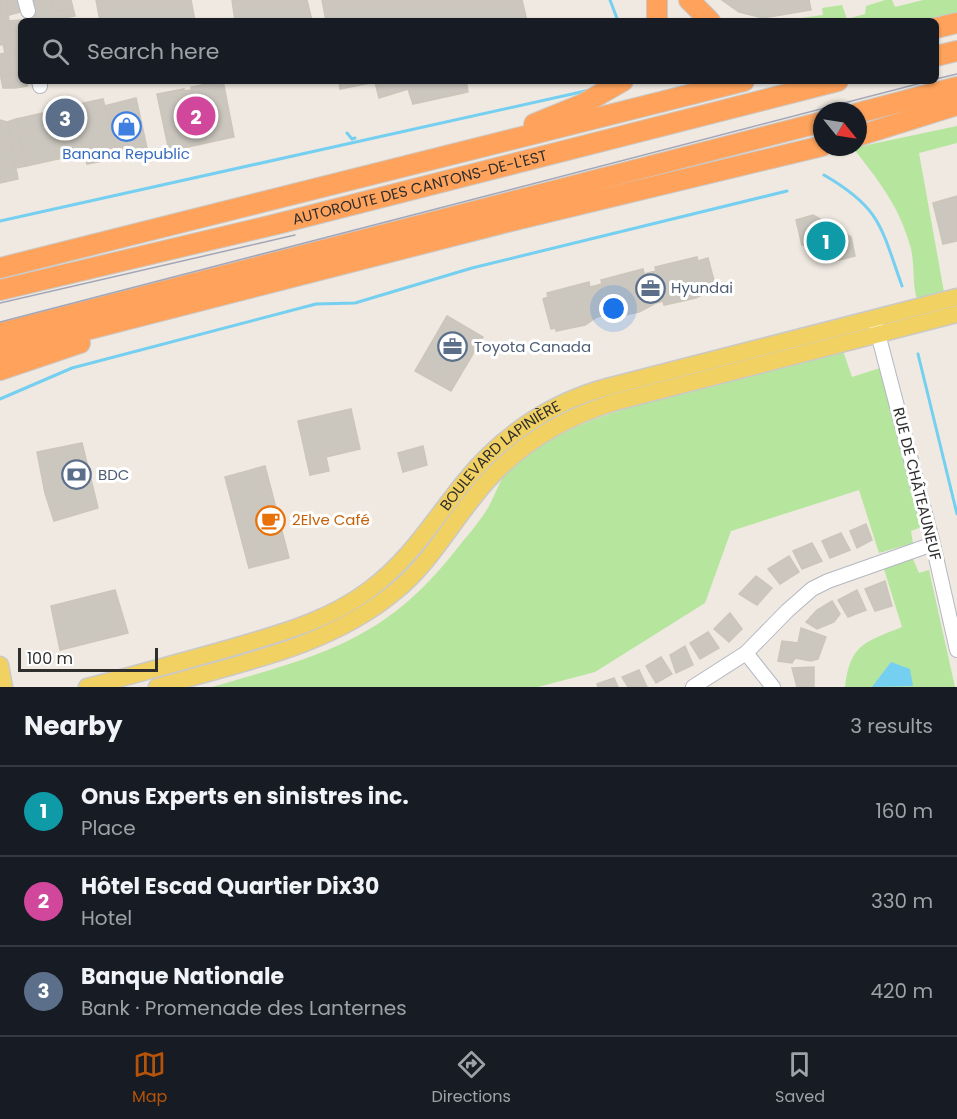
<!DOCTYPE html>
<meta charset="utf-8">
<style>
:root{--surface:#171b24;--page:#20242c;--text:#f1f3f6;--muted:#9ea1a6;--line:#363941;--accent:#b45309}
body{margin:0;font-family:Poppins,sans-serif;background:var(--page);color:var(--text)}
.compass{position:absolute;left:813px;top:102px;width:54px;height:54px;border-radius:50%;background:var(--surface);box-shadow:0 2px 4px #0004;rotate:120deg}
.scale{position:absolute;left:18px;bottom:15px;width:140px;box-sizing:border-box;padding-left:6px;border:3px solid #2e2e2e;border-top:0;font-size:16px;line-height:21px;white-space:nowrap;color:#2e2e2e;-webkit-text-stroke:4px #fff;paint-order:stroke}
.you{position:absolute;left:614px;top:309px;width:21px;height:21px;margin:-15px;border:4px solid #fff;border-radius:50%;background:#1a73e8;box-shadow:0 0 0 9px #1a73e833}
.badge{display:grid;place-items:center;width:39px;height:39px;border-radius:50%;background:var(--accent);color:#fff;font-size:20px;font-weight:700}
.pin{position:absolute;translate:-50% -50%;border:3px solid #fff;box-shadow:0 2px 6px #0006}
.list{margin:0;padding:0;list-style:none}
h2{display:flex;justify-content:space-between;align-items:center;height:78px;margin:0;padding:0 24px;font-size:26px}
h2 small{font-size:20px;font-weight:400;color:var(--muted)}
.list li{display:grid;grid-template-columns:39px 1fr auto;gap:18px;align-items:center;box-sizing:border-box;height:90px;padding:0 24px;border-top:2px solid var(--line)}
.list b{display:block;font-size:22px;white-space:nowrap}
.list p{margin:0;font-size:20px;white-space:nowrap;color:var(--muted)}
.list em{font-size:20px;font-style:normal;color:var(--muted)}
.icon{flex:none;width:33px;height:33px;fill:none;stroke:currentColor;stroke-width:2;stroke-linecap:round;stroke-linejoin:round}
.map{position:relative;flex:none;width:957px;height:687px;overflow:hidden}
.search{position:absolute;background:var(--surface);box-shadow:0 2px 4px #0004;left:18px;right:18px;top:18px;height:66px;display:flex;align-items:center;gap:15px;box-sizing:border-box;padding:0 21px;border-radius:9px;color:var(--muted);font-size:22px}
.sheet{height:348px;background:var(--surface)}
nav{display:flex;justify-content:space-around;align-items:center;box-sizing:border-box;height:84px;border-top:2px solid var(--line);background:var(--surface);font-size:16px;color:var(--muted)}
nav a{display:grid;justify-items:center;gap:3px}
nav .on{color:var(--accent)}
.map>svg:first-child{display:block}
.green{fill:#b6e59e}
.water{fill:#75cff0}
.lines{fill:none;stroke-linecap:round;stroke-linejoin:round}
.stream{stroke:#75cff0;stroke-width:3}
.building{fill:#cbc7bf;stroke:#cbc5ba;stroke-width:1.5}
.minor-casing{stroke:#b4b7c1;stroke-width:16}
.major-casing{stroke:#c9c9c9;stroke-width:19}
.highway-casing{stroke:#c9c9c9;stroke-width:22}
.minor{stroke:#fff;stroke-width:14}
.major{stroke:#f2d163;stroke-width:16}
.highway{stroke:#ffa35c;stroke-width:20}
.tram{stroke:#a3a6b8;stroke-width:1.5}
.labels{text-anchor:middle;stroke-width:6;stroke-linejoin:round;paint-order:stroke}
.shop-label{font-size:15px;fill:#366cbe;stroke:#fff}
.street-label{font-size:15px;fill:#2e2e2e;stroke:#fff}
.service-label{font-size:15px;fill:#4e5e75;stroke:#fff;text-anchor:start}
.food-label{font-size:15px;fill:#c56008;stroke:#fff;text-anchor:start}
</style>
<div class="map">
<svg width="957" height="687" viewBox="0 0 957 687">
<rect width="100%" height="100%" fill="#efe9e1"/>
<path class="green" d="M885 0H892L895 7 923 0H957V14L928 21H778L823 15 822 8 842 5 847 19 865 14 866 6Z
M957 126V143L919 153 944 292 917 299C912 282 915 267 911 249 900 207 879 181 853 148Z
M843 351 852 377 880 368 922 527 911 531 913 543 879 553 859 490 731 531 705 603 595 672 538 687H212C322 655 386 641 459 546 469 534 481 520 489 506 502 481 499 475 526 456 581 418 617 411 680 394 734 379 789 365 843 351Z
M908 558 913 559 919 573 929 570 955 687H845C850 644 865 642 902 627L883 566Z"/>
<path class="water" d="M891 662 910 669 913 686 872 687Z"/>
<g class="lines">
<path class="stream" d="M610 0 618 21
M347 133 352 139 355 138
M824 175C881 208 881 227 902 286
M0 221 590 90
M918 354 957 514
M0 399 72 368 316 304 355 303 472 268 787 191"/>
</g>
<path class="building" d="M0 0H6L9 21 0 23Z
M6 0H17L20 12 9 15Z
M29 0H51L54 20 33 21Z
M51 0H71L73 8 53 12Z
M96 0H191L195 21H100Z
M232 0H307L312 21H235Z
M322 0H522L527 21H326Z
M722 0H809L811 10 763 18 739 12Z
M73 8 75 16 54 20 53 12Z
M21 20V49L5 53 3 44 13 42 9 21Z
M9 21 13 42 0 45V23Z
M21 49V72L13 74 10 60 0 62V54Z
M10 60 13 74 1 78 0 62Z
M21 72V81H29L27 86 16 88 13 74Z
M13 74 16 88H3L1 78Z
M223 81 234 137 169 151 157 94 184 89V91L191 90V87Z
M339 81H466L468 92 413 104 408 89 379 98 375 82 340 89Z
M136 98 147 148 117 154 104 106Z
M103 99 118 158 87 164 74 105Z
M48 112 58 159 26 166 16 119Z
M75 112 84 154 58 159 49 117Z
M16 119 26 166 16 168 7 122Z
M0 120 7 122 18 179 0 183Z
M957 196V241L943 244 933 203Z
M813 215 851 237 855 256 831 262 830 256 821 253 817 256 814 254 812 246 802 245 796 220Z
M697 257 698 261 708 258 716 288 696 298 664 305 663 301 656 303 639 312 610 318 609 314 597 317 585 325 556 331V328L551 329 543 299 548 297 547 293 589 282 590 287 602 284 601 280 643 269 644 274 656 271 655 267Z
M447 316 483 337 451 391 415 371Z
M351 409 360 449 326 457 329 471 310 475 298 421Z
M82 443 98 508 54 521 45 493 37 452Z
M423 446 427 465 403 472 398 453Z
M265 466 289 558 249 568 225 477Z
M866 524 872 540 857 548 850 531Z
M841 533 850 550 830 558 822 541Z
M812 543 822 561 802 569 793 551Z
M789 556 799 572 780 584 768 569Z
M756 576 772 588 757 605 739 594Z
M885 581 892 606 875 611 865 589Z
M115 590 128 633 60 650 51 606Z
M857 590 866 610 848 617 838 600Z
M832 601 840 614 834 622 817 629 806 622 817 610Z
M730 613 742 629 729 642 714 629Z
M801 628 826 637 818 659 811 661 795 658 792 663 778 661 782 641 798 643Z
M708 632 719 648 700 659 690 643Z
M685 646 693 665 676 673 670 655Z
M661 657 672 674 656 683 646 666Z
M814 667V687H797L792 668Z
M639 670 647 687H628L622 677Z
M614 678 618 687H598L597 684Z"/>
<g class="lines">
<defs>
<path id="minor" d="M25 0 28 11
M39 81 40 86
M876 326 933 544 957 650
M746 653 773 687
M693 687 746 653 787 611 812 589 828 581 933 544"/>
<g id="major">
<path d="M0 665 4 687"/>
<path id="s1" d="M87 687C134 675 180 662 227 649 277 634 326 622 369 590 410 560 434 519 465 481 501 436 551 402 607 387L957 297"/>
<path d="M157 687C239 663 328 648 396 591 428 565 448 529 474 497 510 450 559 419 615 402L957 314"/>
</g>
<g id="highway">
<path d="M657 0V21"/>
<path d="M689 0 710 21"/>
<path d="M936 28 957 23"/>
<path d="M936 56 957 51"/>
<path d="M858 113 957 87"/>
<path d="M534 124 583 104 623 81"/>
<path d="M858 136 957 105"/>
<path d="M0 268 744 81"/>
<path id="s2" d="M0 290 277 224 838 81"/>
<path d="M0 333 822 122"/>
<path d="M0 352 515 220 822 146"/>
<path d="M0 370 80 343"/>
</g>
</defs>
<use href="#minor" class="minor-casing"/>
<use href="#major" class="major-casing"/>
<use href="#highway" class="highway-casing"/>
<use href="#minor" class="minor"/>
<use href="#major" class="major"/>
<use href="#highway" class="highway"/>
<path class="tram" d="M936 79 957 74
M0 303 295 235
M0 322 929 81"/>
</g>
<defs>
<symbol id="shop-ring" viewBox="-11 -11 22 22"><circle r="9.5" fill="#fff" stroke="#3f7fe0" stroke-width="1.5"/><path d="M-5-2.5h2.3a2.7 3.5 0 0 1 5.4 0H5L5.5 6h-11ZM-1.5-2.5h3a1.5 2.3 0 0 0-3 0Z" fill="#3f7fe0"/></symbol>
<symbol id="office-ring" viewBox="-11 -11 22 22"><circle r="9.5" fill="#fff" stroke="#5c6f8a" stroke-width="1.5"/><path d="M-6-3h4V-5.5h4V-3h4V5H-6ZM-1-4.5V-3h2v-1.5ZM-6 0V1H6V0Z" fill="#5c6f8a"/></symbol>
<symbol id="bank-ring" viewBox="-11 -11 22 22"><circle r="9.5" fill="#fff" stroke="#5c6f8a" stroke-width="1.5"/><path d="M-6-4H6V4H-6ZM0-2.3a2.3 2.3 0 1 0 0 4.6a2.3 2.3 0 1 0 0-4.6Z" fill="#5c6f8a"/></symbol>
<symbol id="cafe-ring" viewBox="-11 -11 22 22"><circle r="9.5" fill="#fff" stroke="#e8710a" stroke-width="1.5"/><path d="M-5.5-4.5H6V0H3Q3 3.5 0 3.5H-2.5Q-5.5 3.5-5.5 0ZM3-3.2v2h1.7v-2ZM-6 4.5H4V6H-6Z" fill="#e8710a"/></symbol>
</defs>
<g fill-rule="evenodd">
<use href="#shop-ring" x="110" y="110" width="33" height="33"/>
<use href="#office-ring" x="634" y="272" width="33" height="33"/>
<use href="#office-ring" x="436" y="330" width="33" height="33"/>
<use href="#bank-ring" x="60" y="458" width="33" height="33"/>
<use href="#cafe-ring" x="254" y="504" width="33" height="33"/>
</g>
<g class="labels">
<g class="shop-label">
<text x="126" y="159">Banana Republic</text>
</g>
<g class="street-label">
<text dy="5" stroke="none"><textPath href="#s2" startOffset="432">AUTOROUTE DES CANTONS-DE-L'EST</textPath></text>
<text dy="5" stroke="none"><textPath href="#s1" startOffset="489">BOULEVARD LAPINIÈRE</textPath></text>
<text transform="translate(917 484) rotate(76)" y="5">RUE DE CHÂTEAUNEUF</text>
</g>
<g class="service-label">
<text x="671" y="293">Hyundai</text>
<text x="474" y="352">Toyota Canada</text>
<text x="98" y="480">BDC</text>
</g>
<g class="food-label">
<text x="292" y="525">2Elve Café</text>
</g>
</g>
</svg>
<svg class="compass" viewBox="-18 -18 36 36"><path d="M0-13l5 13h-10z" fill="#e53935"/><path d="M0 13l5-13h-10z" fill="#9ea1a6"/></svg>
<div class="scale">100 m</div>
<div class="you"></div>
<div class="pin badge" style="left:826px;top:241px;background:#0f9aa8">1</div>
<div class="pin badge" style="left:196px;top:116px;background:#d1479c">2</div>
<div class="pin badge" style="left:65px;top:118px;background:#5c6f8a">3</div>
<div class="search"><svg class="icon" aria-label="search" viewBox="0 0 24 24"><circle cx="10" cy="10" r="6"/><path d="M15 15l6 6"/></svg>Search here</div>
</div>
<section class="sheet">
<h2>Nearby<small>3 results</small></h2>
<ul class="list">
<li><span class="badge" style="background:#0f9aa8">1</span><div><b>Onus Experts en sinistres inc.</b><p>Place</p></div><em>160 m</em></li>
<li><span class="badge" style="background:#d1479c">2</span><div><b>Hôtel Escad Quartier Dix30</b><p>Hotel</p></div><em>330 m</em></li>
<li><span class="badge" style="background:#5c6f8a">3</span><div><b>Banque Nationale</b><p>Bank · Promenade des Lanternes</p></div><em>420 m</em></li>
</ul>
</section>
<nav>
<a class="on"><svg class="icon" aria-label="map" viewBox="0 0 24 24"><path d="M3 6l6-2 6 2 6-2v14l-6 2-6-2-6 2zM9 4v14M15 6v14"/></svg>Map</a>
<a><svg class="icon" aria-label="directions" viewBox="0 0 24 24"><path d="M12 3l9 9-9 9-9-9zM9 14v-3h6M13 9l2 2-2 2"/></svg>Directions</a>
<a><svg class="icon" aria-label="saved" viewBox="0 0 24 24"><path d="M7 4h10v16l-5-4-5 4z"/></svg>Saved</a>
</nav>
